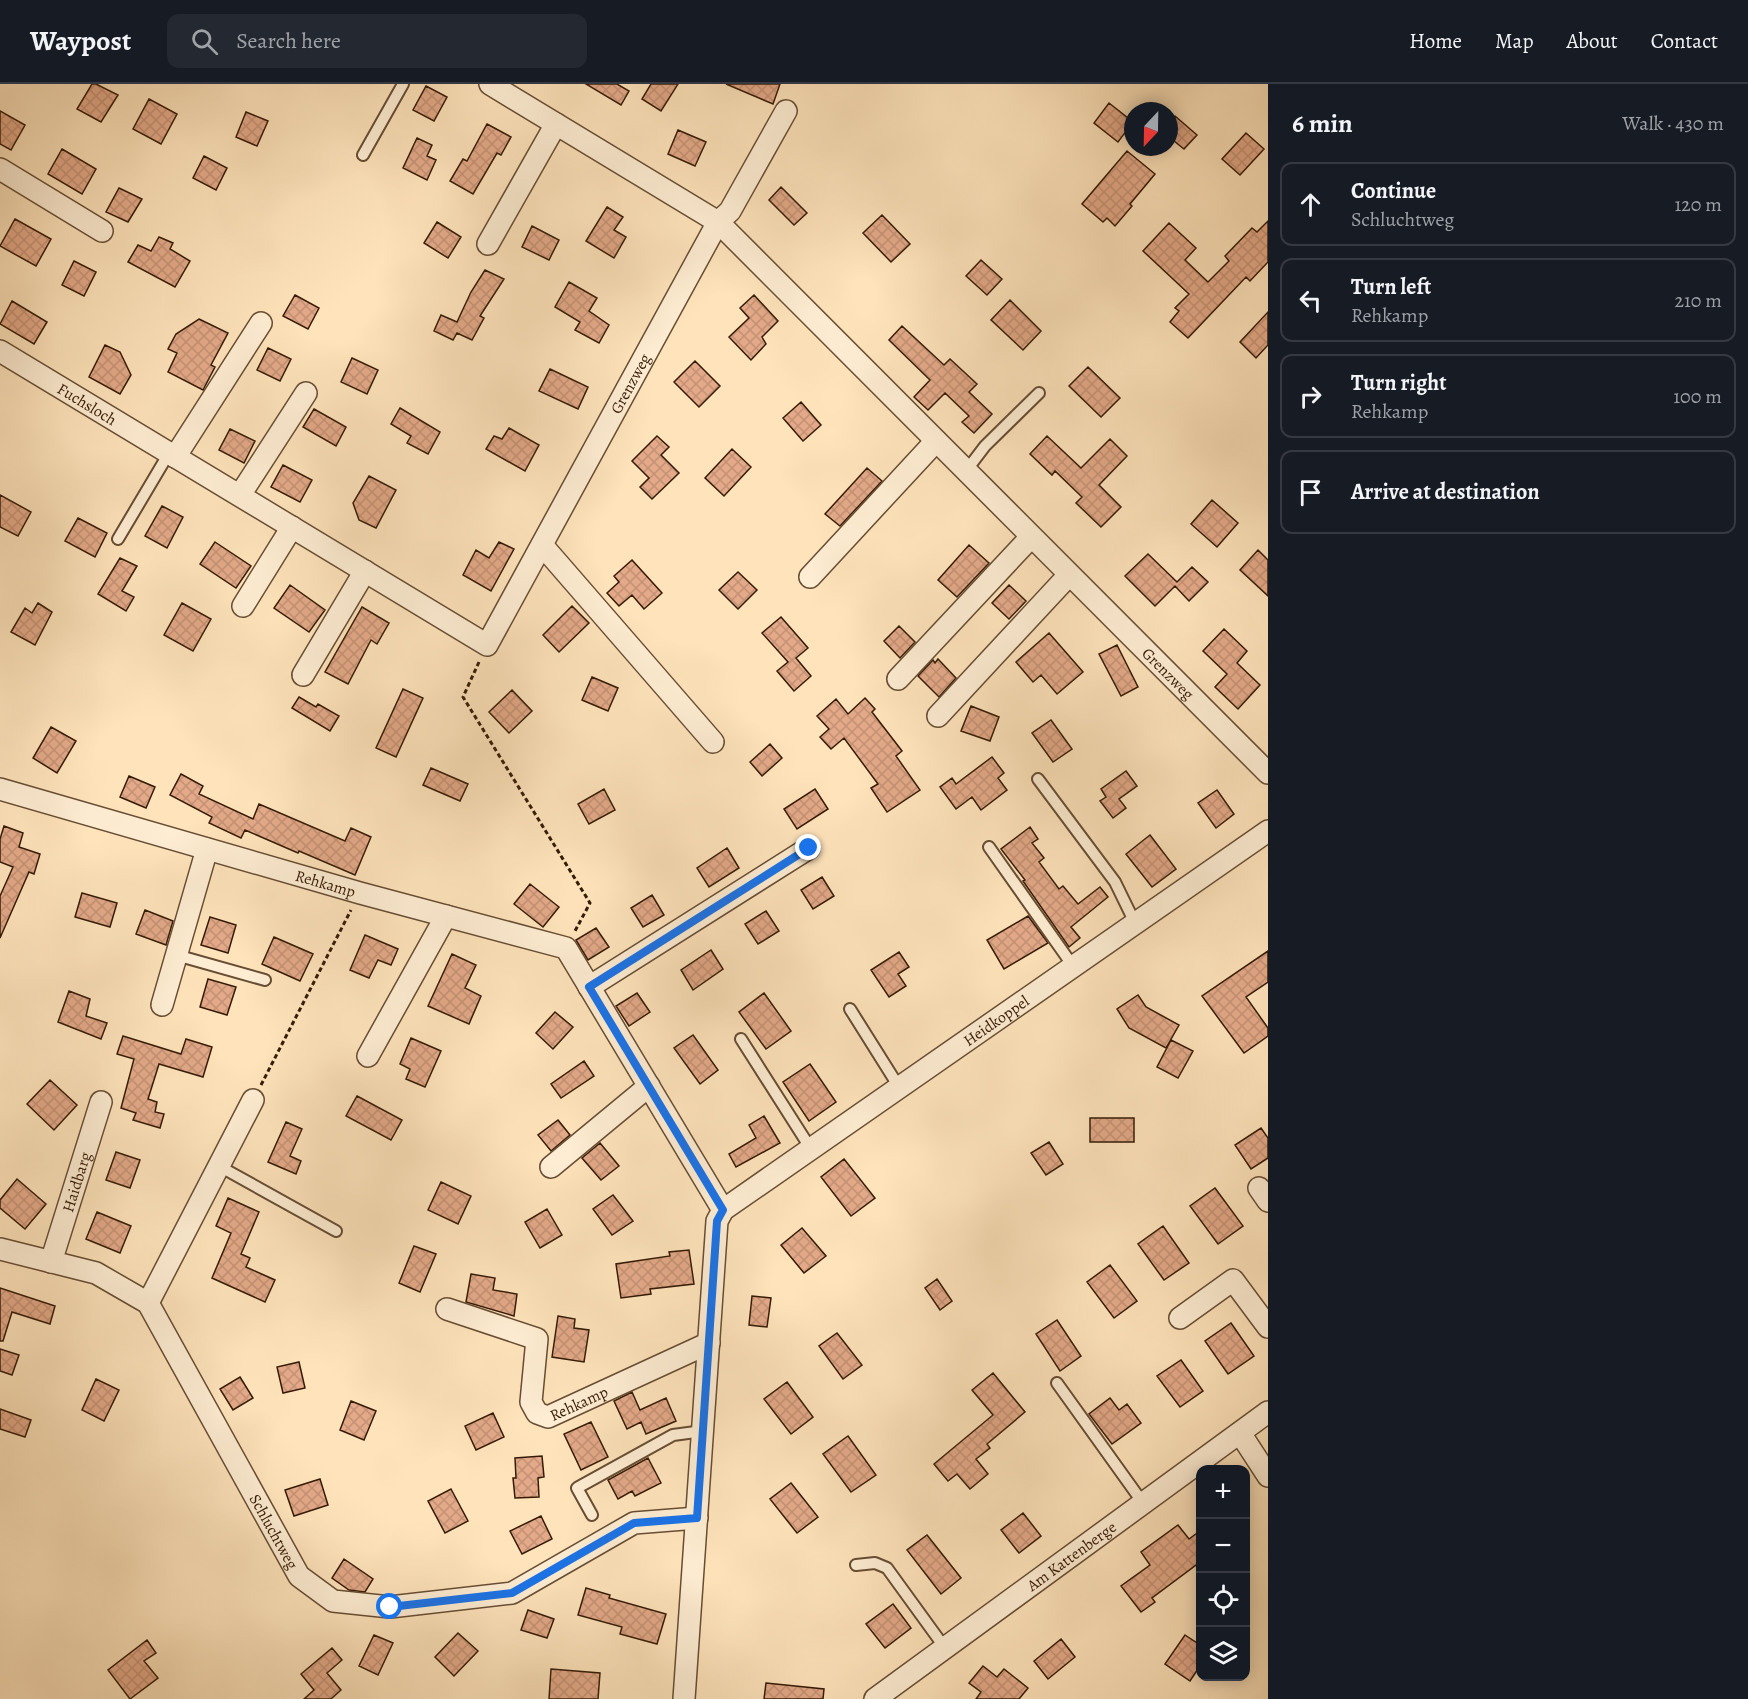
<!DOCTYPE html>
<meta charset="utf-8">
<style>
:root{--surface:#171b24;--page:#242831;--text:#f1f3f6;--muted:#9ea1a6;--line:#363941}
body{margin:0;font-family:Alegreya,serif;background:var(--page);color:var(--text)}
.controls{position:absolute;right:18px;bottom:18px;display:grid;overflow:hidden;border-radius:12px;box-shadow:0 3px 15px #0003}
.controls button{width:54px;height:54px;display:grid;place-items:center;padding:0;border:0;border-bottom:2px solid var(--line);background:var(--surface);color:var(--text);font:30px sans-serif}
.compass{position:absolute;left:1124px;top:18px;width:54px;height:54px;border-radius:50%;background:var(--surface);box-shadow:0 3px 15px #0003;rotate:202deg}
.stop{position:absolute;width:18px;height:18px;margin:-14px;border:4px solid #1a73e8;border-radius:50%;background:#fff}
.stop.end{background:#1a73e8;border-color:#fff;box-shadow:0 2px 6px #0008}
.list{margin:0;padding:0;list-style:none}
h2{display:flex;justify-content:space-between;align-items:center;height:78px;margin:0;padding:0 24px;font-size:26px}
h2 small{font-size:20px;font-weight:400;color:var(--muted)}
.list li{display:grid;grid-template-columns:39px 1fr auto;gap:18px;align-items:center;box-sizing:border-box;height:84px;margin:0 12px 12px;padding:0 12px;border:2px solid var(--line);border-radius:12px}
.list b{display:block;font-size:22px;white-space:nowrap}
.list p{margin:0;font-size:20px;white-space:nowrap;color:var(--muted)}
.list em{font-size:20px;font-style:normal;color:var(--muted)}
.icon{flex:none;width:33px;height:33px;fill:none;stroke:currentColor;stroke-width:2;stroke-linecap:round;stroke-linejoin:round}
.map{position:relative;flex:none;width:1268px;height:1615px;overflow:hidden}
header{display:flex;align-items:center;gap:36px;box-sizing:border-box;height:84px;padding:0 30px;background:var(--surface);border-bottom:2px solid var(--line)}
header strong{font-size:28px}
nav{display:flex;gap:33px;margin-inline-start:auto;font-size:21px}
.search{width:420px;height:54px;background:var(--page);display:flex;align-items:center;gap:15px;box-sizing:border-box;padding:0 21px;border-radius:12px;color:var(--muted);font-size:22px}
main{display:flex}
aside{flex:1;background:var(--surface)}
.map>svg:first-child{display:block}
.building{fill:url(#building-cross-hatch);stroke:#351b06;stroke-width:1.5}
.lines{fill:none;stroke-linecap:round;stroke-linejoin:round}
.service-casing{stroke:#674d33;stroke-width:14}
.minor-casing{stroke:#674d33;stroke-width:24}
.path{stroke:#351b06;stroke-width:3;stroke-dasharray:4.5 3;stroke-linecap:butt}
.service{stroke:#feedd3;stroke-width:10}
.minor{stroke:#feedd3;stroke-width:21}
.route{stroke:#1a73e8;stroke-width:8}
.labels{text-anchor:middle;stroke-width:5;stroke-linejoin:round;paint-order:stroke}
.street-label{font-size:16px;fill:#351b06;stroke:#feedd3}
</style>
<header>
<strong>Waypost</strong>
<div class="search"><svg class="icon" aria-label="search" viewBox="0 0 24 24"><circle cx="10" cy="10" r="6"/><path d="M15 15l6 6"/></svg>Search here</div>
<nav><a>Home</a><a>Map</a><a>About</a><a>Contact</a></nav>
</header>
<main>
<div class="map">
<svg width="1268" height="1615" viewBox="0 0 1268 1615">
<defs>
<pattern id="building-cross-hatch" width="8" height="8" patternUnits="userSpaceOnUse" patternTransform="scale(1.5)"><rect width="8" height="8" fill="#e3a988"/><path d="M0 0l8 8M0 8l8-8" fill="none" stroke="#c39174"/></pattern>
</defs>
<rect width="100%" height="100%" fill="#fee3bb"/>
<filter id="stains"><feTurbulence type="fractalNoise" baseFrequency=".00333" numOctaves="4"/><feColorMatrix values="0 0 0 0 .2 0 0 0 0 .09 0 0 0 0 .02 0 0 0 .5 -.17"/></filter>
<radialGradient id="worn" r=".72"><stop offset=".6" stop-color="#630" stop-opacity="0"/><stop offset="1" stop-color="#630" stop-opacity=".3"/></radialGradient>
<path class="building" d="M92 0H96L118 11 101 38 77 25Z
M586 0H617L629 7 621 21Z
M651 0H678L661 27 642 15Z
M726 0H780L773 20Z
M426 2 447 13 434 37 413 26Z
M149 15 177 30 161 60 133 45Z
M1109 19 1133 38 1118 58 1094 39Z
M0 27 25 41 11 66 0 60Z
M246 28 268 37 257 62 236 53Z
M1175 32 1197 51 1184 65 1169 53V40Z
M487 40 511 53 501 71 497 69 473 110 450 97 463 75 467 77Z
M678 46 706 58 695 82 668 70Z
M1246 49 1264 65 1240 91 1222 75Z
M417 54 432 61 427 72 436 76 427 96 403 84Z
M62 65 96 85 82 110 48 90Z
M1127 67 1155 90 1130 120 1132 122 1115 142 1107 134 1103 138 1082 120Z
M204 72 227 84 216 106 193 94Z
M781 103 807 129 794 141 769 116Z
M119 104 142 115 128 138 106 128Z
M607 123 623 133 614 146 626 153 614 174 586 157Z
M882 131 910 160 891 178 863 149Z
M15 135 51 155 36 182 0 162Z
M1268 137V178L1250 197 1246 193 1188 254 1170 238 1179 227 1175 224 1189 210 1143 167 1169 139 1196 164 1185 176 1208 198 1229 177 1225 172 1252 144 1257 148Z
M437 138 461 153 448 174 424 159Z
M532 142 559 156 549 176 522 163Z
M159 153 173 159 170 165 190 177 175 203 128 178 138 161 151 167Z
M981 176 1002 195 987 211 966 192Z
M74 177 96 188 84 212 62 201Z
M485 186 504 195 480 232 484 234 472 256 457 249 453 256 434 247 441 231 457 238 471 208Z
M569 198 597 214 589 227 609 241 599 259 575 246 580 238 555 223Z
M295 211 319 224 308 245 283 232Z
M754 211 778 237 762 253 766 260 751 276 729 253 749 234 740 224Z
M1010 216 1041 247 1023 266 991 236Z
M12 217 47 238 34 260 0 240Z
M1268 228V261L1256 274 1240 258Z
M199 235 228 249 211 281 215 283 203 306 168 288 177 269 168 265 176 250Z
M902 242 944 281 950 275 977 300 969 308 992 330 974 349 962 338 969 332 945 309 928 326 914 313 930 296 889 256Z
M105 261 120 268 131 291 120 310 89 293Z
M268 264 291 275 280 297 257 286Z
M352 274 378 286 367 310 341 298Z
M695 277 720 302 699 323 674 298Z
M1088 283 1120 314 1101 333 1069 302Z
M550 285 588 303 578 325 539 307Z
M801 318 821 341 803 357 783 334Z
M400 324 440 348 428 370 407 359 411 352 391 340Z
M314 325 346 343 336 362 303 343Z
M509 344 539 361 525 387 486 365 494 352 502 355Z
M230 345 255 357 244 379 219 366Z
M657 352 669 363 661 371 679 389 652 415 640 403 649 394 632 377Z
M1047 352 1081 384 1110 355 1127 372 1099 401 1121 423 1101 443 1076 419 1082 413 1055 387 1052 391 1030 370Z
M732 365 751 383 724 412 705 394Z
M283 381 312 396 300 418 271 403Z
M867 384 882 397 840 442 825 430Z
M369 392 396 406 376 444 359 436 353 419Z
M0 411 31 428 18 452 0 443Z
M1212 416 1238 439 1217 463 1191 440Z
M162 422 183 433 167 464 145 452Z
M78 434 107 449 95 473 65 457Z
M215 458 251 482 236 504 200 480Z
M499 458 514 465 491 507 463 491 476 466 489 474Z
M969 461 989 479 957 513 938 496Z
M1258 466 1268 476V512L1240 486Z
M1148 470 1177 498 1192 483 1208 498 1189 517 1175 502 1155 522 1125 492Z
M120 474 137 482 122 507 134 513 126 527 98 510Z
M632 476 662 509 644 525 632 511 619 522 607 509 619 498 614 492Z
M738 488 757 506 738 525 719 506Z
M290 501 325 526 309 548 274 524Z
M1009 501 1026 517 1009 535 992 519Z
M38 519 52 528 35 561 11 548 25 524 32 529Z
M182 519 211 535 193 567 164 551Z
M572 522 589 539 559 568 543 551Z
M362 523 389 539 377 560 371 556 348 600 325 588Z
M781 533 808 564 796 574 811 592 794 607 777 587 788 578 762 549Z
M899 542 915 558 900 574 884 557Z
M1224 545 1247 567 1237 579 1260 601 1238 625 1215 603 1227 590 1203 567Z
M1049 549 1083 588 1057 610 1041 591 1033 598 1016 578Z
M1117 561 1138 603 1121 612 1099 570Z
M938 575 956 594 939 613 918 592 933 576 935 579Z
M592 593 618 604 608 627 582 616Z
M403 605 423 614 396 673 376 664Z
M512 606 532 627 509 649 489 628Z
M299 613 316 623 318 620 339 632 330 647 292 624Z
M865 614 875 625 872 628 902 667 896 672 920 706 887 728 871 704 878 700 844 654 831 665 820 653 829 645 817 632 836 615 848 630Z
M971 622 999 633 990 657 961 647Z
M1051 636 1072 665 1053 678 1032 649Z
M51 643 76 657 57 689 33 674Z
M770 660 782 674 762 692 750 678Z
M992 673 1004 689 998 694 1007 706 981 726 972 713 956 725 940 703 952 694 956 700Z
M431 684 468 700 460 717 423 701Z
M1126 687 1137 702 1119 715 1126 724 1113 734 1100 717 1106 713 1101 705Z
M181 690 203 702 199 710 253 735 259 720 345 757 351 744 371 753 355 791 299 767 298 769 245 746 241 754 209 739 212 733 170 711Z
M129 692 155 703 146 724 120 713Z
M604 705 615 726 589 740 578 720Z
M815 705 828 725 797 745 784 725Z
M1217 706 1234 730 1216 744 1198 719Z
M4 742 23 749 19 763 40 770 34 790 29 788 0 854V812L13 783 0 778V755Z
M1030 743 1038 755 1032 759 1044 774 1039 778 1059 805 1063 802 1078 820 1100 803 1108 813 1071 843 1080 854 1069 863 1023 797 1025 796 1001 765Z
M1150 751 1176 785 1152 803 1126 770Z
M727 764 739 784 709 803 697 784Z
M822 793 834 812 813 825 801 806Z
M530 800 559 823 543 843 514 820Z
M82 809 117 819 110 843 75 833Z
M652 811 664 831 643 843 631 824Z
M145 826 173 837 166 861 136 850Z
M766 827 779 847 758 860 745 840Z
M1028 832 1048 859 1004 885 987 856Z
M210 833 236 841 228 869 201 861Z
M596 844 609 863 588 876 576 856Z
M365 851 398 865 391 881 378 876 369 894 350 886Z
M274 853 313 870 300 897 262 880Z
M711 866 723 885 693 906 681 886Z
M1268 867V898L1246 913 1268 944V952L1244 969 1202 912Z
M899 868 909 883 898 890 906 902 889 913 871 886Z
M452 870 476 881 465 904 481 912 469 940 428 922Z
M208 895 236 903 227 931 200 923Z
M69 907 90 915 86 932 107 939 101 955 58 938Z
M637 909 650 928 629 942 616 922Z
M764 909 791 947 766 965 739 928Z
M1138 911 1146 923 1179 941 1166 964 1129 944 1117 925Z
M555 928 573 943 553 965 536 949Z
M693 951 718 986 700 1000 674 964Z
M123 952 181 970 186 955 212 963 203 993 159 980 148 1015 157 1018 155 1028 164 1030 160 1044 133 1036 136 1029 121 1024 134 975 117 970Z
M411 954 441 967 425 1003 406 995 410 985 400 980Z
M1171 956 1193 967 1178 994 1157 983Z
M584 977 594 992 561 1014 551 1000Z
M810 980 836 1018 809 1037 783 998Z
M50 996 77 1021 54 1046 27 1020Z
M357 1012 402 1036 391 1056 346 1032Z
M764 1032 780 1059 736 1083 729 1070 756 1054 749 1041Z
M1090 1034H1134V1058H1090Z
M558 1036 570 1051 551 1067 538 1051Z
M286 1038 302 1045 290 1072 301 1077 296 1090 268 1078Z
M1261 1044 1268 1054V1074L1251 1085 1235 1061Z
M1049 1058 1063 1080 1046 1091 1031 1069Z
M600 1059 619 1082 601 1096 582 1074Z
M116 1068 140 1076 130 1104 106 1096Z
M844 1075 875 1114 851 1132 821 1093Z
M17 1095 46 1120 25 1145 0 1124V1116Z
M441 1098 471 1112 458 1140 428 1126Z
M1215 1104 1243 1142 1218 1160 1190 1122Z
M613 1111 633 1137 612 1151 593 1125Z
M228 1114 259 1128 241 1170 250 1174 246 1183 275 1196 265 1218 212 1194 231 1149 216 1142Z
M547 1125 562 1151 540 1164 525 1138Z
M97 1128 131 1142 120 1169 86 1155Z
M1163 1142 1189 1179 1164 1196 1138 1160Z
M802 1144 826 1172 804 1189 781 1161Z
M414 1162 436 1170 420 1208 399 1199Z
M689 1166 694 1200 650 1205 651 1210 621 1214 616 1180 670 1172 669 1168Z
M1110 1181 1137 1217 1114 1234 1087 1198Z
M471 1190 495 1194 493 1206 517 1210 514 1232 466 1218Z
M937 1195 952 1217 940 1226 925 1204Z
M0 1204 55 1222 50 1240 12 1228 3 1257H0Z
M752 1212 771 1214 767 1243 749 1241Z
M558 1232 575 1235 574 1244 589 1246 584 1278 552 1273Z
M1057 1236 1081 1272 1060 1287 1036 1250Z
M1231 1239 1254 1272 1228 1290 1205 1257Z
M837 1249 862 1281 843 1295 819 1262Z
M0 1265 19 1271 12 1291 0 1287Z
M1181 1276 1203 1307 1180 1323 1157 1292Z
M299 1278 305 1304 283 1309 277 1283Z
M993 1289 1025 1328 987 1360 990 1364 976 1375 988 1390 970 1405 957 1390 948 1397 934 1380 993 1331 972 1306Z
M240 1293 253 1314 233 1326 220 1305Z
M96 1295 119 1306 104 1337 82 1326Z
M787 1298 813 1333 791 1350 764 1315Z
M632 1308 640 1326 666 1314 676 1337 646 1350 641 1338 627 1345 614 1317Z
M1110 1314 1119 1326 1127 1320 1141 1339 1112 1360 1089 1330Z
M351 1317 376 1327 364 1356 340 1346Z
M0 1325 31 1336 25 1353 0 1345Z
M493 1329 504 1353 476 1366 465 1342Z
M591 1338 608 1373 581 1386 564 1350Z
M848 1352 876 1391 851 1408 823 1370Z
M542 1372 544 1393 538 1394 539 1413 515 1414 513 1394H516L515 1374Z
M648 1374 661 1399 635 1412 632 1407 618 1415 608 1396Z
M320 1395 328 1421 294 1432 285 1406Z
M791 1399 818 1433 797 1449 770 1415Z
M451 1405 468 1437 445 1449 428 1417Z
M1023 1429 1041 1452 1019 1469 1001 1446Z
M541 1432 552 1455 522 1470 510 1447Z
M1178 1441 1189 1455 1200 1447V1478L1152 1514 1155 1518 1141 1528 1121 1502 1150 1481 1141 1468Z
M927 1451 961 1494 941 1510 907 1466Z
M344 1475 373 1495 365 1508 349 1506 332 1494Z
M586 1504 610 1511 609 1514 666 1530 657 1560 620 1550 622 1543 578 1531Z
M893 1520 911 1544 885 1564 866 1540Z
M528 1526 554 1535 547 1554 521 1546Z
M458 1549 478 1567 454 1592 435 1573Z
M374 1551 393 1559 378 1591 359 1582Z
M1185 1551 1200 1561V1582L1190 1597 1165 1580Z
M1061 1555 1075 1573 1048 1595 1034 1577Z
M147 1556 156 1569 144 1577 158 1594 130 1615 108 1586Z
M332 1564 342 1576 327 1589 341 1606 331 1615H304L314 1606 301 1590Z
M983 1582 997 1593 1004 1585 1028 1604 1019 1615H976L981 1608 969 1599Z
M551 1585 600 1589 598 1615H549Z
M766 1599 824 1605 823 1615H764Z"/>
<g class="lines">
<defs>
<path id="service" d="M363 71 403 0
M966 387 985 362 1039 309
M118 455 169 369
M1038 695 1115 798 1135 839
M989 763 1073 882
M176 871 265 896
M850 925 899 1003
M741 955 811 1065
M219 1082 336 1147
M1057 1299 1143 1419
M592 1431 577 1404 673 1351 703 1347
M856 1481 875 1479 887 1484 945 1564"/>
<g id="minor">
<path id="s1" d="M490 0 718 138 1268 689"/>
<path d="M0 85 102 147"/>
<path d="M488 160 556 40"/>
<path id="s2" d="M0 267 487 561 718 138 730 127 786 27"/>
<path d="M175 373 261 239"/>
<path d="M240 411 306 309"/>
<path d="M542 461 713 658"/>
<path d="M810 493 936 357"/>
<path d="M243 522 292 443"/>
<path d="M303 591 365 487"/>
<path d="M898 595 1031 453"/>
<path d="M938 632 1069 491"/>
<path id="s3" d="M0 705 360 809 566 864 723 1126"/>
<path d="M589 903 809 764"/>
<path d="M162 921 207 765"/>
<path d="M368 972 446 832"/>
<path d="M551 1083 649 1002"/>
<path d="M1259 1104 1268 1117"/>
<path id="s4" d="M0 1165 96 1189 148 1219 299 1492 333 1517 390 1523 512 1509 634 1439 697 1434"/>
<path id="s5" d="M51 1178 101 1018"/>
<path d="M148 1219 253 1016"/>
<path id="s6" d="M447 1225 537 1255 531 1318 537 1329 548 1333 709 1259"/>
<path d="M1180 1234 1233 1196 1268 1243"/>
<path d="M1240 1349 1268 1392"/>
<path id="s7" d="M684 1615 717 1137 723 1126 1268 747"/>
<path id="s8" d="M875 1615 1268 1328"/>
</g>
</defs>
<use href="#service" class="service-casing"/>
<use href="#minor" class="minor-casing"/>
<path class="path" d="M479 578 463 613 590 819 575 847
M261 1001 351 826"/>
<use href="#service" class="service"/>
<use href="#minor" class="minor"/>
</g>
<g class="lines">
<path class="route" d="M390 1523 512 1509 634 1439 697 1434 717 1137 723 1126 589 903 809 764"/>
</g>
<g class="labels">
<g class="street-label">
<text dy="6" stroke="none"><textPath href="#s2" startOffset="867">Grenzweg</textPath></text>
<text dy="6" stroke="none"><textPath href="#s2" startOffset="102">Fuchsloch</textPath></text>
<text dy="6" stroke="none"><textPath href="#s1" startOffset="904">Grenzweg</textPath></text>
<text dy="6" stroke="none"><textPath href="#s3" startOffset="339">Rehkamp</textPath></text>
<text dy="6" stroke="none"><textPath href="#s7" startOffset="824">Heidkoppel</textPath></text>
<text dy="6" stroke="none"><textPath href="#s5" startOffset="84">Haidbarg</textPath></text>
<text dy="6" stroke="none"><textPath href="#s6" startOffset="216">Rehkamp</textPath></text>
<text dy="6" stroke="none"><textPath href="#s4" startOffset="420">Schluchtweg</textPath></text>
<text dy="6" stroke="none"><textPath href="#s8" startOffset="243">Am Kattenberge</textPath></text>
</g>
</g>
<rect width="100%" height="100%" filter="url(#stains)"/>
<rect width="100%" height="100%" fill="url(#worn)"/>
</svg>
<div class="controls">
<button>+</button>
<button>−</button>
<button><svg class="icon" aria-label="locate" viewBox="0 0 24 24"><circle cx="12" cy="12" r="6"/><path d="M12 2v4M12 18v4M2 12h4M18 12h4"/></svg></button>
<button><svg class="icon" aria-label="layers" viewBox="0 0 24 24"><path d="M12 4l9 5-9 5-9-5zM3 14l9 5 9-5"/></svg></button>
</div>
<svg class="compass" viewBox="-18 -18 36 36"><path d="M0-13l5 13h-10z" fill="#e53935"/><path d="M0 13l5-13h-10z" fill="#9ea1a6"/></svg>
<div class="stop" style="left:390px;top:1523px"></div>
<div class="stop end" style="left:809px;top:764px"></div>
</div>
<aside>
<h2>6 min<small>Walk · 430 m</small></h2>
<ul class="list">
<li><svg class="icon" aria-label="ahead" viewBox="0 0 24 24"><path d="M12 20V5M6 11l6-6 6 6"/></svg><div><b>Continue</b><p>Schluchtweg</p></div><em>120 m</em></li>
<li><svg class="icon" aria-label="left" viewBox="0 0 24 24"><path d="M17 20v-9H6M10 6l-5 5 5 5"/></svg><div><b>Turn left</b><p>Rehkamp</p></div><em>210 m</em></li>
<li><svg class="icon" aria-label="right" viewBox="0 0 24 24"><path d="M7 20v-9h11M14 6l5 5-5 5"/></svg><div><b>Turn right</b><p>Rehkamp</p></div><em>100 m</em></li>
<li><svg class="icon" aria-label="arrive" viewBox="0 0 24 24"><path d="M6 21V4h12l-3 4 3 4H6"/></svg><div><b>Arrive at destination</b></div></li>
</ul>
</aside>
</main>
